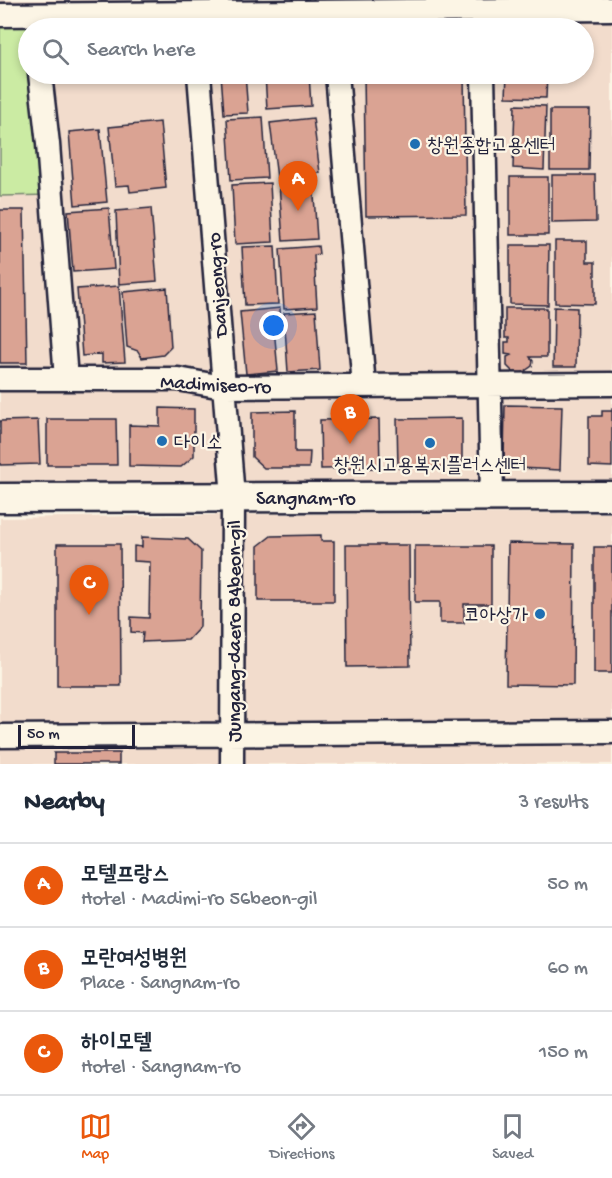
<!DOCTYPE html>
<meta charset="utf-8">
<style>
:root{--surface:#fff;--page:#f6f6f7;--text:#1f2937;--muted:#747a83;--line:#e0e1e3;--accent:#ea580c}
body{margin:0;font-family:"Gochi Hand","Poor Story",sans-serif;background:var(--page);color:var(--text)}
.scale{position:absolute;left:18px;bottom:15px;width:117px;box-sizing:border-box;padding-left:6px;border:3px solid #22223b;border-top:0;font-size:16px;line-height:21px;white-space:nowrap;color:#22223b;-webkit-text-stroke:4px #fcf5e5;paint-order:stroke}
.you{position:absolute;left:274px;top:326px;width:21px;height:21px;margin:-15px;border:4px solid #fff;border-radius:50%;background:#1a73e8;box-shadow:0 0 0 9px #1a73e833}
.badge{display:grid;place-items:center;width:39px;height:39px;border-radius:50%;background:var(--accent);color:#fff;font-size:20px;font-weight:700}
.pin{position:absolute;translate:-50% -50px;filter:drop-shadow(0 2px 3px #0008)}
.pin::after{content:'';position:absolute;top:32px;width:21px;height:18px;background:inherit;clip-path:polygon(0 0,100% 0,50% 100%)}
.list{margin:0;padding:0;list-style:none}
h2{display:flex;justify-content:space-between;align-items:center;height:78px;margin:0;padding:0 24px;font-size:26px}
h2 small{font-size:20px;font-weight:400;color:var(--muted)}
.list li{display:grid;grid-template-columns:39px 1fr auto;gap:18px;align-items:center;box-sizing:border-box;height:84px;padding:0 24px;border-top:2px solid var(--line)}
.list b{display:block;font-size:22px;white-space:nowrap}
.list p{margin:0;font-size:20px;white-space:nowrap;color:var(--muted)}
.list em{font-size:20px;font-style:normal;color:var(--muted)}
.icon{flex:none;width:33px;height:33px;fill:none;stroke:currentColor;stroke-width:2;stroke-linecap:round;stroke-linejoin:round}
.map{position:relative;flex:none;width:612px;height:764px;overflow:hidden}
.search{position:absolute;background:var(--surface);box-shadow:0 3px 9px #0003;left:18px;right:18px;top:18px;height:66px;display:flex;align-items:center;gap:15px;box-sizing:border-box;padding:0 21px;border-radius:33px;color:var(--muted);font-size:22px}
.sheet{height:330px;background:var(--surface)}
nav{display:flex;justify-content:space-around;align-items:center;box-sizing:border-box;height:84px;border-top:2px solid var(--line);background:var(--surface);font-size:16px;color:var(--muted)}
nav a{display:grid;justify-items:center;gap:3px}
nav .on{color:var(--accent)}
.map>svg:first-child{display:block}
.built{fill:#f2dccc;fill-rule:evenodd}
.green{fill:#cbeba3;stroke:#76866f;stroke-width:1.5}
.building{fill:#daa393;stroke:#22223b;stroke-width:1.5}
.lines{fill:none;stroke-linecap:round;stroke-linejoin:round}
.minor-casing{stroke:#22223b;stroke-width:27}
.major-casing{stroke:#22223b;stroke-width:33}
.minor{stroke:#fcf5e5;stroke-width:22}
.major{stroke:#fcf5e5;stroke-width:28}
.poi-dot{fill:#1f6fb2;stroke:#fcf5e5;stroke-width:2}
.labels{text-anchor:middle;stroke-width:4.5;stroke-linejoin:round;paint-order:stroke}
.poi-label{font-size:20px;fill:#22223b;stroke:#fcf5e5;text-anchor:start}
.street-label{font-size:20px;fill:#22223b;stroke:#fcf5e5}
</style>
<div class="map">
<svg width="612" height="764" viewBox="0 0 612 764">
<rect width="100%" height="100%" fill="#fcf5e5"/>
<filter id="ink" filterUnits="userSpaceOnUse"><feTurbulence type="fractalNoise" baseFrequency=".0167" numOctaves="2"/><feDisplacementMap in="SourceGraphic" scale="12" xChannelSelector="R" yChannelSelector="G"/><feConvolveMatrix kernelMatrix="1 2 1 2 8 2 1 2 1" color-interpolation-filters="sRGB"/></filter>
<g filter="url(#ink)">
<path class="built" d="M0 0H612V494L0 492ZM28 28H584V74H28Z
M612 513V764H0V518L282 514Z"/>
<path class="green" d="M0 15H32L34 28H28V74H41L52 195 0 196Z"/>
<path class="building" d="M221 74H245L248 113 224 114Z
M265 74H309L311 106 267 109Z
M364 74H464L466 215 366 216Z
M507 74H547L546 98 506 97Z
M515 105 546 106 544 170 513 168Z
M550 110H590L589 170H550Z
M263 117 267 178 231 180 227 119Z
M313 118 320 173 277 178 270 123Z
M160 122 166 188 130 192 129 185 115 186 109 127Z
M100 129 107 202 75 205 69 132Z
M552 175H595L596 222 552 223Z
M510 177H548V235H510Z
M313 181 317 239 283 241 279 183Z
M270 183 273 242 235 244 232 185Z
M109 208 114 269 73 272 68 211Z
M151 208 157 281 119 284 116 211Z
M0 210H24L27 363H0Z
M555 241H587V262H595V304L555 303Z
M510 245H549L548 305 510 304Z
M275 246 278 304 245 305 242 247Z
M318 246 319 254 314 255 317 307 284 309 280 249Z
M119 286 125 362 102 363V354L82 356 77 289Z
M167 288 171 347 163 355 142 358 138 351 127 347 123 292Z
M554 307 577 308 576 367H553Z
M280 308 281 327 274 328 278 371 246 374 240 312Z
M505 308H547V357H530L533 361 532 366 522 373 513 372 507 366V357L511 355 505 354V342H509V338H505Z
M316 311 320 370 288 372 284 313Z
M505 405 562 406 560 470 519 468V462L504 461Z
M160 408 194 409V456L181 467 129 466V425L160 426Z
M612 408V467L589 466V416H602V411H612Z
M295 411V452H310L309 468H264L252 457V412Z
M462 418V467L398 468 397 419Z
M47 419H116L117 465H47Z
M379 419 380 468 321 469 320 420Z
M38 420 40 464 0 465V421Z
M321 535V541H334V601H258V546L271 536Z
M142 537 188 539 201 551 200 627 188 640 142 642 143 633 131 632V617L149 618 150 562 134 561V546L142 547Z
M508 543 574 544 573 685 506 684Z
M57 544H120L121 686H57Z
M346 545H409L410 666 347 667Z
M415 546H491V604H464V623H440V602H415Z
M594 547H612V673H594Z
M54 753H119V764H54Z"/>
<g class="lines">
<defs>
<path id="minor" d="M0 15 612 9
M40 74 48 144 66 379
M199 74 233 497 232 764
M337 74 364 386
M483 74 492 496
M0 379H178L223 387 612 384
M0 736 612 732"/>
<path id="major" d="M0 498 612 496"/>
</defs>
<use href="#minor" class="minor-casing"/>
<use href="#major" class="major-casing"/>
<use href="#minor" class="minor"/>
<use href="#major" class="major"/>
</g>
</g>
<g class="poi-dot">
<circle cx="415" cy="144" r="6"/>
<circle cx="162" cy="441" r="6"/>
<circle cx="430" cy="443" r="6"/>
<circle cx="540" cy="614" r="6"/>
</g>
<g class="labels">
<g class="poi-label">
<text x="427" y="151">창원종합고용센터</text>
<text x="174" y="448">다이소</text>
<text x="430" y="471" text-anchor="middle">창원시고용복지플러스센터</text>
<text x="528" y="621" text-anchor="end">코아상가</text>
</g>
<g class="street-label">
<text transform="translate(216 285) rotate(-94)" y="7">Danjeong-ro</text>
<text transform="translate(216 383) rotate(3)" y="7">Madimiseo-ro</text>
<text x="306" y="504">Sangnam-ro</text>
<text transform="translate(233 631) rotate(-90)" y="7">Jungang-daero 84beon-gil</text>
</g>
</g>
</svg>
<div class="scale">50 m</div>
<div class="you"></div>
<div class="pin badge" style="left:298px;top:211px">A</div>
<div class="pin badge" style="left:350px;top:444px">B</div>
<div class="pin badge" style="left:89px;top:615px">C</div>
<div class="search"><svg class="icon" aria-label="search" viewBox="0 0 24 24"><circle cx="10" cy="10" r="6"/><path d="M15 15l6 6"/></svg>Search here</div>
</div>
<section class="sheet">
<h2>Nearby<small>3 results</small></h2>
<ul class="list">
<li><span class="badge">A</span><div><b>모텔프랑스</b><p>Hotel · Madimi-ro 56beon-gil</p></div><em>50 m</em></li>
<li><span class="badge">B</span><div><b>모란여성병원</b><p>Place · Sangnam-ro</p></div><em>60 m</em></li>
<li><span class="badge">C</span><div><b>하이모텔</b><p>Hotel · Sangnam-ro</p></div><em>150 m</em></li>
</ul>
</section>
<nav>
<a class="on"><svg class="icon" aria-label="map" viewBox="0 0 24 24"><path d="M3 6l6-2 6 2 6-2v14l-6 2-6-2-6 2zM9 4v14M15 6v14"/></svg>Map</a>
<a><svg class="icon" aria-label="directions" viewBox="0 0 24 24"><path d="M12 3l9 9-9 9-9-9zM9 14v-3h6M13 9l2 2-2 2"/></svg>Directions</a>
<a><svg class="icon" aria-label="saved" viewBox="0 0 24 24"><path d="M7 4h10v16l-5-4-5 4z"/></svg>Saved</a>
</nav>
